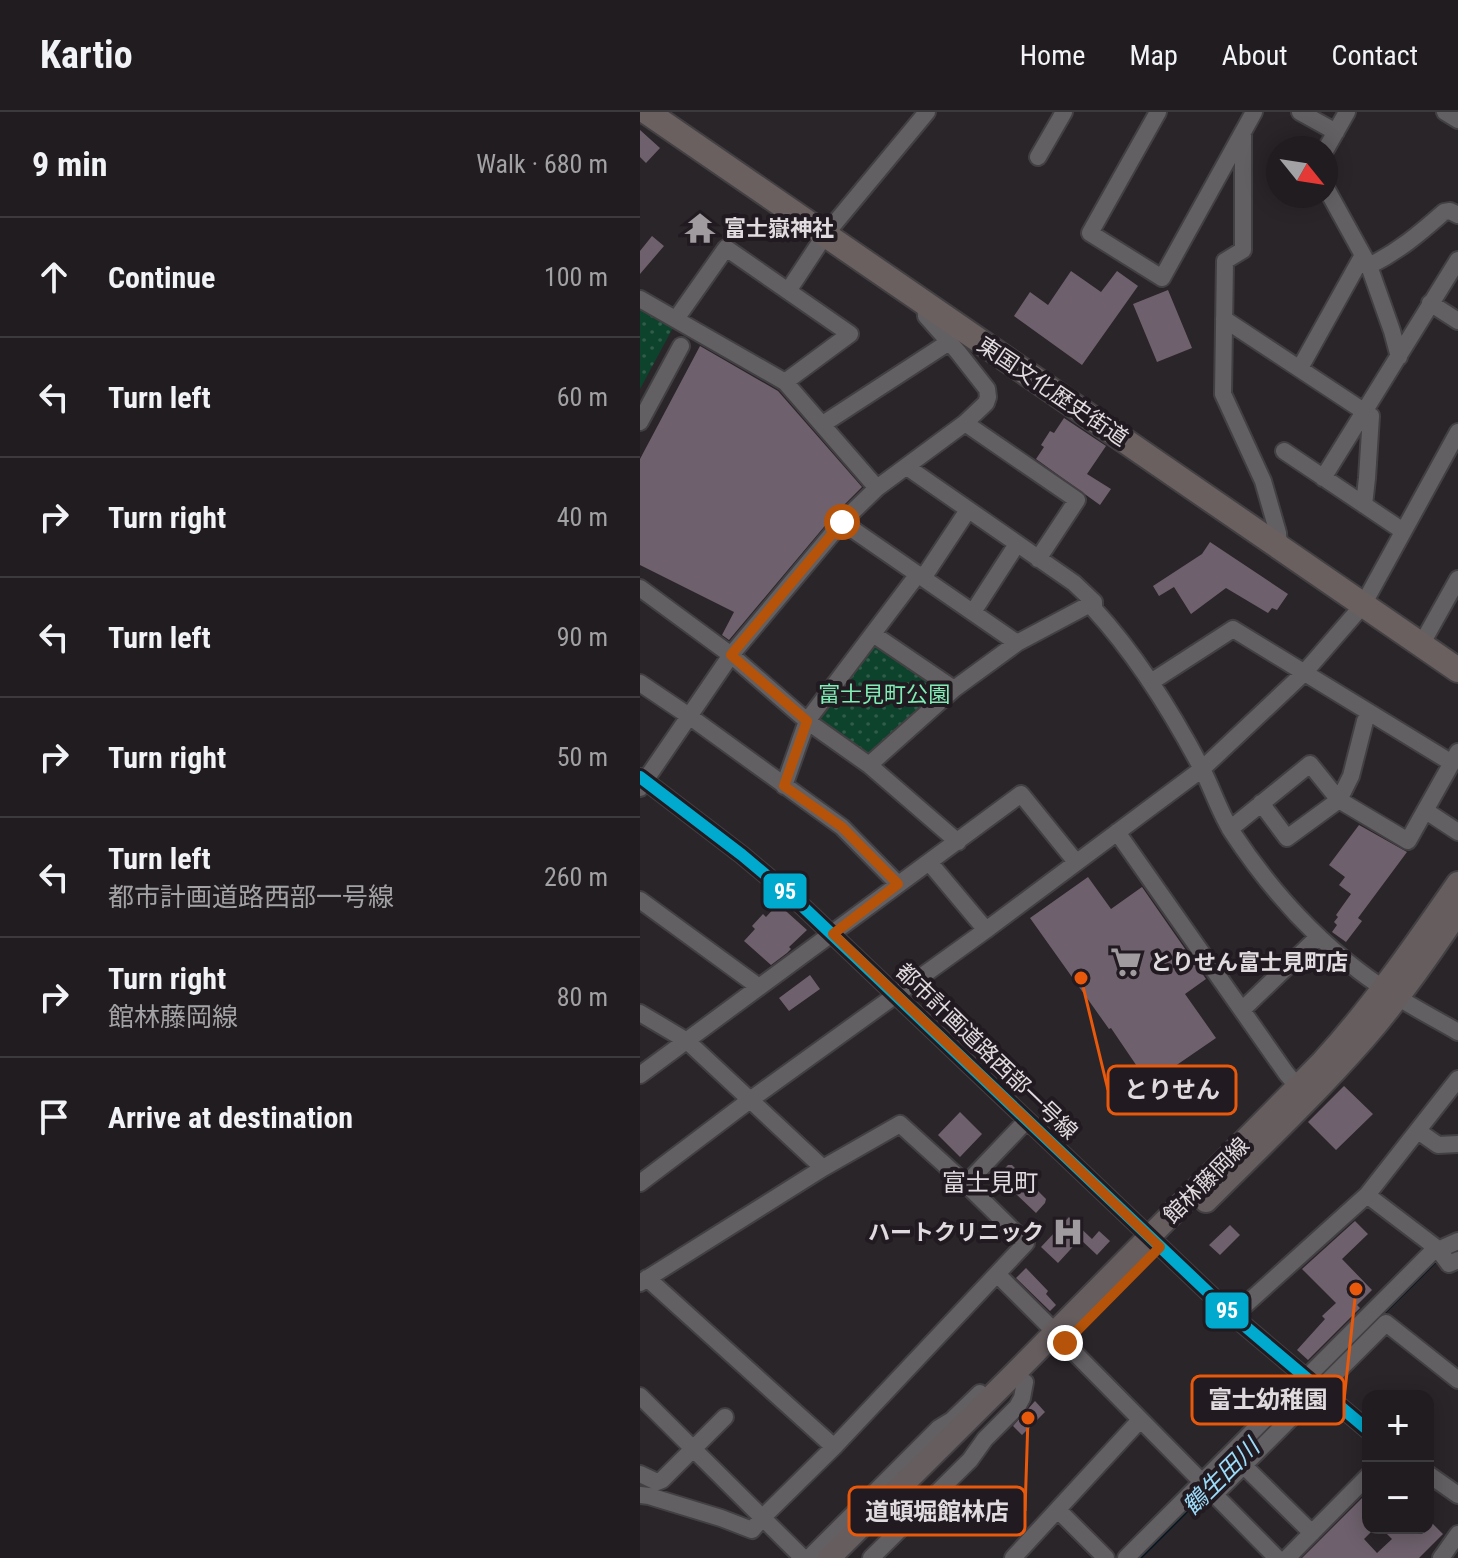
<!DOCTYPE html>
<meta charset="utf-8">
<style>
:root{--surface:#201c1f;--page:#282528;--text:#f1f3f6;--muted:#a2a1a4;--line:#3d3a3d}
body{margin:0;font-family:"Roboto Condensed","Noto Sans JP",sans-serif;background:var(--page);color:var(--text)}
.controls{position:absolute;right:24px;bottom:24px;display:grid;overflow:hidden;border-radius:16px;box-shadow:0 4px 20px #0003}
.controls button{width:72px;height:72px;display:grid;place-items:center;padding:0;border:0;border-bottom:2px solid var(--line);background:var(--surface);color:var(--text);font:40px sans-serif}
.compass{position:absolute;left:626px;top:24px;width:72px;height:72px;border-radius:50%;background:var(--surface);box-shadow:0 4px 20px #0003;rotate:120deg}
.stop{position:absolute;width:24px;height:24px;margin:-18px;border:6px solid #b45309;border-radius:50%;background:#fff}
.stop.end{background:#b45309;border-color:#fff;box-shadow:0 2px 8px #0008}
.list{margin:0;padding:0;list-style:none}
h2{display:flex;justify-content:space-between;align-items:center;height:104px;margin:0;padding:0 32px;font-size:34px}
h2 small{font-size:26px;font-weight:400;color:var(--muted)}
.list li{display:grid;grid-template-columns:52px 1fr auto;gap:24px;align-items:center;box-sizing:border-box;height:120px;padding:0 32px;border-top:2px solid var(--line)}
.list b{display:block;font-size:30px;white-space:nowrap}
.list p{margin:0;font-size:26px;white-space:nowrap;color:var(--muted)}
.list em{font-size:26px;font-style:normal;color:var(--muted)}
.icon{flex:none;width:44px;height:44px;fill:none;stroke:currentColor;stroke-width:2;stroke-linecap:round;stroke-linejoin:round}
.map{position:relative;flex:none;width:818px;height:1446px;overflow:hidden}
header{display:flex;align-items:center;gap:48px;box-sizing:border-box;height:112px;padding:0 40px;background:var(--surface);border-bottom:2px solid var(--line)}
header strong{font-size:38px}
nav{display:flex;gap:44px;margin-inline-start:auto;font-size:28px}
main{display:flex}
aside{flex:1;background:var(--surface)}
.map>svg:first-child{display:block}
.grass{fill:url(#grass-dots)}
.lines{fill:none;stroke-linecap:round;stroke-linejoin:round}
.stream{stroke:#041621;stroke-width:3}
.building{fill:#6e616d}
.minor-casing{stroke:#434043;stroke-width:20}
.major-casing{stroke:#434043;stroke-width:26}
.highway-casing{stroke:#434043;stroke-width:28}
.minor{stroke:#636063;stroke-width:16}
.major{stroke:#665d5f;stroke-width:22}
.highway{stroke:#6b6060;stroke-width:24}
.bus-1-casing{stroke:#211a20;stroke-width:18}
.bus-1{stroke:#00a9ce;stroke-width:12}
.route{stroke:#b45309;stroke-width:10}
.labels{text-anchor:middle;stroke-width:8;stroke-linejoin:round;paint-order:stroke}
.poi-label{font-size:22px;font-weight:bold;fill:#e0dbdf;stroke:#211a20;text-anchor:start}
.street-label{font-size:22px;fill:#e0dbdf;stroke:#211a20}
.park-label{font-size:22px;fill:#7fedb5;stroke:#211a20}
.neighbourhood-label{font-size:24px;fill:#e0dbdf;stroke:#211a20}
.water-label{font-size:24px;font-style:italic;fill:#9bdbfa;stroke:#211a20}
.leader{fill:none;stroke:#e8590c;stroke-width:3}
.callout-dot{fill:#e8590c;stroke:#211a20;stroke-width:3}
.callout{fill:#211a20;stroke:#e8590c;stroke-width:3}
.callout-label{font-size:24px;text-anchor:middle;font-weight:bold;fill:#e0dbdf}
.line-badge{stroke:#211a20;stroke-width:3}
.badge-label{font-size:22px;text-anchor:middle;font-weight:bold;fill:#fff}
</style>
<header>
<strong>Kartio</strong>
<nav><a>Home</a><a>Map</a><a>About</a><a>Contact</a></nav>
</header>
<main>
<aside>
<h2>9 min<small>Walk · 680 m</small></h2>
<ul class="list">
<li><svg class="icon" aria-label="ahead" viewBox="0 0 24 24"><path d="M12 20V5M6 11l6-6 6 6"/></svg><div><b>Continue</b></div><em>100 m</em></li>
<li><svg class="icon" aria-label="left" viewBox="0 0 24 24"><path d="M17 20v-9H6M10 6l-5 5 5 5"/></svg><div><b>Turn left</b></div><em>60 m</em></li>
<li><svg class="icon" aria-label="right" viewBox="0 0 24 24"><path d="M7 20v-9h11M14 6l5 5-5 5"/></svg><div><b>Turn right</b></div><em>40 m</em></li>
<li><svg class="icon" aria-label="left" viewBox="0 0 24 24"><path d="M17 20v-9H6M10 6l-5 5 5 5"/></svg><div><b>Turn left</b></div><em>90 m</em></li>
<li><svg class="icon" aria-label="right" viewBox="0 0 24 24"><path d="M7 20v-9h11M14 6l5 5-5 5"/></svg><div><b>Turn right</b></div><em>50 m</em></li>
<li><svg class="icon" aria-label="left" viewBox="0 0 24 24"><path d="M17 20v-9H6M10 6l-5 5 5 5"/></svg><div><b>Turn left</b><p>都市計画道路西部一号線</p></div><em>260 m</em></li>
<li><svg class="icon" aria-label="right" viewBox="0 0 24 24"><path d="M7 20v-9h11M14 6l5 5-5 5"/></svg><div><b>Turn right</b><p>館林藤岡線</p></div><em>80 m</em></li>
<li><svg class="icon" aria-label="arrive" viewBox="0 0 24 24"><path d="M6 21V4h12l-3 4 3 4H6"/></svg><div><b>Arrive at destination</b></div></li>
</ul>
</aside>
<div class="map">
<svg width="818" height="1446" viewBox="0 0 818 1446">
<defs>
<pattern id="grass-dots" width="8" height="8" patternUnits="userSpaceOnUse" patternTransform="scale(2)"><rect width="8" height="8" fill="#0d422c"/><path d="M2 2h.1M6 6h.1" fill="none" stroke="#305d4a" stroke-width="1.8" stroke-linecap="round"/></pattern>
</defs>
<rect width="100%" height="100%" fill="#2a2529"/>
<path class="grass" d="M0 192 35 212 0 277Z
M233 522 314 577 229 653 167 609Z"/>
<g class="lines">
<path class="stream" d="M731 1214 796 1149
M574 1371 662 1283
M500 1446 566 1380"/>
</g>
<path class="building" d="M0 18 20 36 6 51 0 45Z
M12 124 24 134 0 162V139Z
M431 159 461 180 477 159 498 174 442 253 374 204 390 180 408 193Z
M528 178 552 236 517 250 493 192Z
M60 234 138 279 222 375 194 403 89 528 82 523 94 500 0 453V347Z
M424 306 466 334 447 362 471 377 460 393 396 347 404 335 401 333 410 319 414 321Z
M570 430 648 482 637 498 632 496 628 501 586 476 551 502 534 475 519 484 513 474 562 442Z
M719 713 767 740 718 806 722 809 706 830 692 820 697 813 694 810 698 805 696 803 711 782 699 773 705 765 689 753Z
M448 765 471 797 502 775 566 867 545 882 576 926 509 972 471 916 469 917 390 806Z
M138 792 167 818 149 835 151 837 147 841 131 853 104 829 115 817 112 814 123 802 126 805Z
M170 863 180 877 149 899 139 886Z
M704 974 733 1002 696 1038 668 1010Z
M320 1000 342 1022 320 1045 298 1023Z
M368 1053H372L406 1087 405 1091 396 1101 357 1064Z
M429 1105 452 1127 459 1119 470 1129 457 1143 440 1127 418 1151 401 1135Z
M715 1109 728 1122 702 1147 732 1178 717 1193 720 1196 668 1248 657 1238 685 1207 682 1204 696 1191 662 1157Z
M590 1113 600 1123 580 1143 569 1133Z
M386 1156 408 1179 406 1182 416 1193 410 1199 376 1166Z
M395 1289 405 1300 382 1323 373 1314Z
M728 1380V1416H735L724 1427 737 1441 752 1427 741 1416H788V1407L803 1422 779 1446H662Z"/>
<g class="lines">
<defs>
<path id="minor" d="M518 0 450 121 522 166 614 0
M660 0 696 20
M805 0 818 8
M603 21V138L585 149 583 282 623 369 638 421 639 435
M686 37 707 0
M398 45 424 0
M686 76 729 154 752 219 759 245
M729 154C759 139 779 122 804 100L810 99 818 103
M148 179 185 123 287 0
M0 187 145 270 237 376
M790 191 818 209
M36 207 86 136 210 222 145 270
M584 207 731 304 727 366 724 393
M660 256 723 143
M0 310 41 234
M325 311 437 388 398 447
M183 312 309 230
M644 339 763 419
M267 355 434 471 454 490V497C498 545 533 602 563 659 573 679 580 701 592 720 627 773 669 821 719 859 750 883 785 901 818 920
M683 366 818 148
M202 410 377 531
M283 466 328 398
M0 476 91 543 167 609 229 653 318 730
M333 500 377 432
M233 522 314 577
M781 533 818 467
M511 570 593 517 812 651
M0 571 49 604 202 715 258 772
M229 653 314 577 377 531 454 490
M0 665 102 743 159 791 593 1204 728 1318
M144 674 167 609 278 462
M0 676 91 543 202 410 237 376 325 311 346 291 348 285 347 277 318 240 286 204 285 192
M621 691 647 726 699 688 711 664 725 609 729 601
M786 699 818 720
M590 717 670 652 699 688 768 729 818 640
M477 720 646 961 658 975
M289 750 346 818
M0 788 119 875
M602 898 678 825
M0 901 47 929 183 1056
M0 963 381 682 436 750
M778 1019 798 1033 818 1032
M0 1071 110 988 346 818 562 657 664 561 723 493 818 320
M326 1072 387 1008
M727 1083 798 1137 809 1152 818 1148
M357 1162 415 1220
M7 1166 194 1335
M0 1171 183 1056 260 1012 326 1072 386 1131 194 1335 123 1405 112 1418 81 1406 9 1384 0 1383
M593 1204 727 1083 818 967
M425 1231 637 1446
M0 1284 163 1446
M604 1354 672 1421
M0 1362 17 1370 22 1368 85 1305
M788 1362 818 1383
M574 1383 746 1211 818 1268
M418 1398 466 1446
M169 1446 299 1316 312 1308 340 1281
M231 1446 330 1348 345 1327 377 1295 382 1286 385 1270
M373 1446 500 1308
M486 1446 791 1141 818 1129
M647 1446 728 1364
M801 1446 818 1422"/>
<path id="major" d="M566 1089C619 1036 674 984 724 927 758 888 789 844 818 800
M189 1446 373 1263 682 950C733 894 775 833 818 771"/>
<path id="highway" d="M7 0 818 558"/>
</defs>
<use href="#minor" class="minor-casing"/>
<use href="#major" class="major-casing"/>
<use href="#highway" class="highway-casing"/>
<use href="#minor" class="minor"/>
<use href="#major" class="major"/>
<use href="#highway" class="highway"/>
<defs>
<path id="bus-1" d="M0 665 102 743 159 791 593 1204 728 1318"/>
</defs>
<use href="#bus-1" class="bus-1-casing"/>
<use href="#bus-1" class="bus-1"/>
</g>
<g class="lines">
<path class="route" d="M202 410 91 543 167 609 144 674 202 715 258 772 193 822 520 1135 425 1231"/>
</g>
<defs>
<symbol id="temple-bare" viewBox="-9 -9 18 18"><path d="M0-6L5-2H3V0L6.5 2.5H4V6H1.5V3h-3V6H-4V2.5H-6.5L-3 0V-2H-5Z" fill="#a09b9f" stroke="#211a20" stroke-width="2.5" paint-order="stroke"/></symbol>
<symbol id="supermarket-bare" viewBox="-9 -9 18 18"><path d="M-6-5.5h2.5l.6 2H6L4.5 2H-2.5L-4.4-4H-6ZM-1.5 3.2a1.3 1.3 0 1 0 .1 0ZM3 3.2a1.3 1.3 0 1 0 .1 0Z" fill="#a09b9f" stroke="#211a20" stroke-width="2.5" paint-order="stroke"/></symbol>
<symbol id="hospital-bare" viewBox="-9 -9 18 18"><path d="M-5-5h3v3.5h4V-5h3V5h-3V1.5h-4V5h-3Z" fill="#a09b9f" stroke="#211a20" stroke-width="2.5" paint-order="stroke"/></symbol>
</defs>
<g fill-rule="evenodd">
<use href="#temple-bare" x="38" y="94" width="44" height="44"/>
<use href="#supermarket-bare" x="464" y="828" width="44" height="44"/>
<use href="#hospital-bare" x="406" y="1098" width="44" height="44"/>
</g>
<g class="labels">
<g class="poi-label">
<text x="84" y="124">富士嶽神社</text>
<text x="510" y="858">とりせん富士見町店</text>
<text x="404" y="1128" text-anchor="end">ハートクリニック</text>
</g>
<g class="street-label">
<text transform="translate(413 279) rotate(34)" y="8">東国文化歴史街道</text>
<text transform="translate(347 939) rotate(44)" y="8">都市計画道路西部一号線</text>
<text transform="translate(566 1068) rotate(-45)" y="8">館林藤岡線</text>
</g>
<g class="park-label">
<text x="244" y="590">富士見町公園</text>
</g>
<g class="neighbourhood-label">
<text x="350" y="1079">富士見町</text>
</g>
<g class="water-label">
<text transform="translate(581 1365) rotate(-45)" y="8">鶴生田川</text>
</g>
</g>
<path class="leader" d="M441 866L468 978M716 1177L704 1288M388 1306L385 1399"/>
<g class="callout-dot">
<circle cx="441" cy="866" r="8"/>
<circle cx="716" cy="1177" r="8"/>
<circle cx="388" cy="1306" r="8"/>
</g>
<g class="callout">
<rect x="468" y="954" width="128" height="48" rx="8"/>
<rect x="552" y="1264" width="152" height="48" rx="8"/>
<rect x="209" y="1375" width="176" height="48" rx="8"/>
</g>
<g class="callout-label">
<text x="532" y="986">とりせん</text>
<text x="628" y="1296">富士幼稚園</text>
<text x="297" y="1408">道頓堀館林店</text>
</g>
<g class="line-badge">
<rect x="122" y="760" width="46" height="38" rx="8" fill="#00a9ce"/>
<rect x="564" y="1179" width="46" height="39" rx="8" fill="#00a9ce"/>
</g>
<g class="badge-label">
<text x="145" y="787">95</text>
<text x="587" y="1206">95</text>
</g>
</svg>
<div class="controls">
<button>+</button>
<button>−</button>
</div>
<svg class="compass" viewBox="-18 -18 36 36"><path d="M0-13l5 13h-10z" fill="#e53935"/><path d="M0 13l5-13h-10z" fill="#a2a1a4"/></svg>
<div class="stop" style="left:202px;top:410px"></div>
<div class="stop end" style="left:425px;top:1231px"></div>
</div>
</main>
